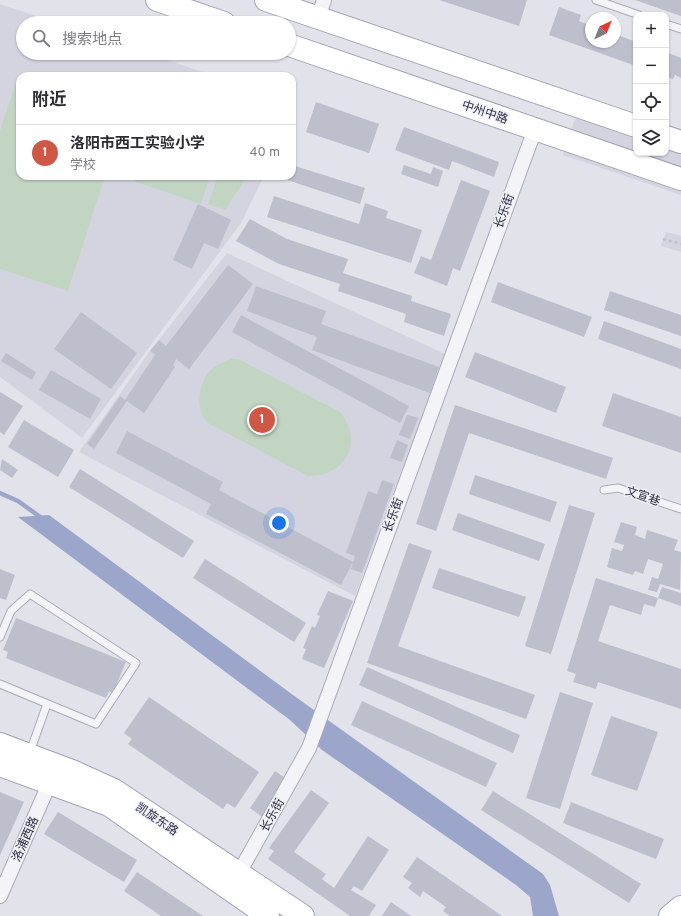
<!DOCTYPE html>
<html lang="zh">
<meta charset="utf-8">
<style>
:root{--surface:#fff;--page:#f2f2f3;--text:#2b2b33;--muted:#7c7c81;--line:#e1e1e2;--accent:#cf5745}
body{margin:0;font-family:Overpass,"Noto Sans SC",sans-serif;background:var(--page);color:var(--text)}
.controls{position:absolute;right:12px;top:12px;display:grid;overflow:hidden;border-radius:8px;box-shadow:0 1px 3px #0004}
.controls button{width:36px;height:36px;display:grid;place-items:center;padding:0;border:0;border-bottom:1px solid var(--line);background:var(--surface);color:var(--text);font:20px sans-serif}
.compass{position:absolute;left:585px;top:12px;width:36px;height:36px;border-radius:50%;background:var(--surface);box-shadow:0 1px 3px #0004;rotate:43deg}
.you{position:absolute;left:279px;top:523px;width:14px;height:14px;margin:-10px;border:3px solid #fff;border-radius:50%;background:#1a73e8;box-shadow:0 0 0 6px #1a73e833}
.badge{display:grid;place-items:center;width:26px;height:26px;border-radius:50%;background:var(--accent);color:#fff;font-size:13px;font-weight:700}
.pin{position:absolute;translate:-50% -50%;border:2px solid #fff;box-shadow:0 1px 4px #0006}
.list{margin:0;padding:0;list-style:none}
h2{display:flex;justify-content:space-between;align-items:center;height:52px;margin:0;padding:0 16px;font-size:17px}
h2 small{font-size:13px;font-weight:400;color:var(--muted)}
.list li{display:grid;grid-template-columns:26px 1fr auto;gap:12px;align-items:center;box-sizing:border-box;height:56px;padding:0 16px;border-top:1px solid var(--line)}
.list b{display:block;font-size:15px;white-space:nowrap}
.list p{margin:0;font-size:13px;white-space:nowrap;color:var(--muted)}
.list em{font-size:13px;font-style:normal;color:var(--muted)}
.icon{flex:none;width:22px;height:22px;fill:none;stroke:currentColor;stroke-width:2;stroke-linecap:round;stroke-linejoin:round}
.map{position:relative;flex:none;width:681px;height:916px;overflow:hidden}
.search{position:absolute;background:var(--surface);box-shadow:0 1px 3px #0004;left:16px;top:16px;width:280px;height:44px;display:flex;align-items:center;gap:10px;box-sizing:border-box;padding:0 14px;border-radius:22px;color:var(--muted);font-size:15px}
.panel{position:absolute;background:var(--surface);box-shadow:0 1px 3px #0004;left:16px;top:72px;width:280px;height:108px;border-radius:12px}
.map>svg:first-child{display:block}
.built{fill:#d3d4df}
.green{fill:#c2d4c2}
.water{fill:#9ca5ca}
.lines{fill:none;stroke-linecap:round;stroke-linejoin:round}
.stream{stroke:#9ca5ca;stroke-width:4.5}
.building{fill:#bebfcd}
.service-casing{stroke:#aaabb7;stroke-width:9}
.minor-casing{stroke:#aaabb7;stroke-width:16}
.primary-casing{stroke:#a0a2b6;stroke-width:24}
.path{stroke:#bfc0c8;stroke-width:2.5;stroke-dasharray:3 3;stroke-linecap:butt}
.service{stroke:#f4f4f8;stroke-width:7}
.minor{stroke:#f4f4f8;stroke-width:14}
.primary{stroke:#fff;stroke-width:22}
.labels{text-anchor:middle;stroke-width:3;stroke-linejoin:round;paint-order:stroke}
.street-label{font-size:12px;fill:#292b41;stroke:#f0f1f7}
</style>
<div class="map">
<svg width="681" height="916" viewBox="0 0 681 916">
<rect width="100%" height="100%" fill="#e1e2ea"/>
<path class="built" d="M0 4 57 23H23V53H146L214 76H20V176H264L241 223 82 438 0 377Z
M577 113 636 133V153H666V143L681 148V195L563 155Z
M666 232 681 236V252L661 246Z
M227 253 445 354 355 596 79 452 150 351Z"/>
<path class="green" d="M15 85 20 87V176H105L68 291 0 269V131Z
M136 176H210L201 204 134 181Z
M218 176H247L225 210 208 204Z
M231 359H238L340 412C365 442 345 477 308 476L208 423C195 410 198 386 209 372 214 366 223 362 231 359Z"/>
<path class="water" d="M49 515 293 695 543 874 550 885 559 916H533L530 897 516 885 322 750 290 720 18 517Z"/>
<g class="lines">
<path class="stream" d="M0 493 18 501 43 519"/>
</g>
<path class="building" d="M439 0H527L519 26Z
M635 0H681V16Z
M559 7 581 15 579 21 591 26V42H615V34L636 42V66L549 35Z
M666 52 681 58V78L675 75 673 79 666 77Z
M316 102 379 124 369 153 306 132Z
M404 127 499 162 494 177 452 161 449 170 395 150Z
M292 165 365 188 360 204 275 176H292Z
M404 165 431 174 433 167 443 171 438 187 401 174Z
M461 180 490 191 460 271 453 268 447 286 414 273 421 256 431 260Z
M274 196 359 224 365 203 388 211 386 218 422 230 411 263 267 217Z
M198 204 231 220 218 249 204 243 192 269 173 260Z
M250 219 287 239 348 259 343 273 412 296 411 301 451 314 444 336 404 322 406 314 338 291 340 284 279 264 236 241Z
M228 265 253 284 189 369 176 359 173 365 175 367 144 413 127 401 94 449 87 444 120 396 125 400 155 355 150 351 159 340 166 346Z
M498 282 592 317 584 337 491 302Z
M256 286 326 311 321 324 439 367 430 393 312 350 317 337 247 311Z
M610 291 681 315V336L604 310Z
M81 312 137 353 111 389 54 349Z
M241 315 409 406 400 423 232 332Z
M604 321 681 349V369L598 339Z
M475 352 566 387 556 413 465 377Z
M6 353 36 372 32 380 1 361Z
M51 370 101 399 90 419 39 390Z
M0 392 23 406 4 435 0 432Z
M613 393 681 417V453L602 426Z
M455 405 613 458 606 479 469 433 436 531 416 524Z
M407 415 418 418 410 439 399 435Z
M24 420 74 450 58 477 8 447Z
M127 431 223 482 219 490 353 562 341 585 206 514 211 504 116 453Z
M397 440 408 445 402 462 390 458Z
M2 459 18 470 12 478 0 470Z
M80 469 194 541 183 558 69 487Z
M475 475 557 502 550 522 469 494Z
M382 480 394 484 362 573 351 569 355 556 346 553 368 491 377 494Z
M569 505 595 513 551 654 525 646Z
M458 513 545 544 539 561 452 530Z
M621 522 637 527 635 535 645 539 647 530 678 540 674 550 681 552 680 590 660 584 657 592 648 590 652 577 658 579 663 564 648 559 643 574 635 571 633 575 607 567 612 548 622 551 624 545 614 542Z
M409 543 432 551 398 646 535 695 526 719 367 663Z
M205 559 306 623 294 642 193 578Z
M439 568 526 597 519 617 432 588Z
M0 569 15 575 6 600 0 598Z
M596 578 658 598 655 607 644 604 641 615 610 605 598 641 681 669V709L598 682 596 689 573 682 576 674 567 671Z
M662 587 681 593V606L658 598Z
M328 591 353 601 324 668 302 659 306 649 303 648 312 626 315 628 320 616 317 615Z
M16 618 126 662 113 693 109 691 106 698 6 658 8 652 3 650Z
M367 667 520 735 513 753 359 685Z
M560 692 593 703 560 809 526 798Z
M149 697 259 772 235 808 227 803 223 809 128 744 132 739 124 733Z
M362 701 497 763 486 787 351 725Z
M611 716 658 732 637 791 591 775Z
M275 771 288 780 262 817 250 808Z
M311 790 329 803 294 852 326 874 322 879 334 888 368 836 389 850 362 891 354 886 351 890 376 905 369 916H350L268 859 274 851 269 848Z
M493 791 641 884 629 903 481 810Z
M0 792 24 802 0 855Z
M571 802 664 839 656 859 563 823Z
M58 812 137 860 124 882 44 834Z
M417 857 502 916H450L443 911 446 907 423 891 420 897 408 888 412 883 403 877Z
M137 872 203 916H161L124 891Z
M391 902 411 916H382Z"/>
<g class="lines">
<defs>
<path id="service" d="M596 0 639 15
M666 24 681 29
M604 490 618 488 681 509
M0 637 11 611 30 594 136 663 96 724 0 684
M30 752 47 704"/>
<path id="minor" d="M318 18 324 0
M235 880 309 748 535 129
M0 896 50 782"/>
<path id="primary" d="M157 0 224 23
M266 0 636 126
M289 45 681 179
M666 137 681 142
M0 744 72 771 114 790 303 916
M0 765 109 805 268 916
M670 916 681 907"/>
</defs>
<use href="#service" class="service-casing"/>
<use href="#minor" class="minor-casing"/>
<use href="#primary" class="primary-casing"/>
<path class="path" d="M663 239 681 244"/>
<use href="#service" class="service"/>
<use href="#minor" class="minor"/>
<use href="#primary" class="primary"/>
</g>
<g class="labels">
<g class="street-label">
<text transform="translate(485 112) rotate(19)" y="4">中州中路</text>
<text transform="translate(504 211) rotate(-70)" y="4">长乐街</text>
<text transform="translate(643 496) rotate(19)" y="4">文宣巷</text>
<text transform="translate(393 515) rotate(-70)" y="4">长乐街</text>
<text transform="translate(272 815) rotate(-61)" y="4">长乐街</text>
<text transform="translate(157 819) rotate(34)" y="4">凯旋东路</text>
<text transform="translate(25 839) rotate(-66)" y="4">洛浦西路</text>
</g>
</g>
</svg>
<div class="controls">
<button>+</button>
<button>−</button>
<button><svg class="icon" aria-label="locate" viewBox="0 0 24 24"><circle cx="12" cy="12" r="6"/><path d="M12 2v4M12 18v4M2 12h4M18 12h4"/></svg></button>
<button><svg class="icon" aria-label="layers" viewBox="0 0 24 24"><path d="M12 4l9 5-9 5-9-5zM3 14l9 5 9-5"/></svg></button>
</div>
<svg class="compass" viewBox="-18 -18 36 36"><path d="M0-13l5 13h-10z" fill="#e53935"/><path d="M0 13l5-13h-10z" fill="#7c7c81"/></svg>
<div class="you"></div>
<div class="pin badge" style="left:262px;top:420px">1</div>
<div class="search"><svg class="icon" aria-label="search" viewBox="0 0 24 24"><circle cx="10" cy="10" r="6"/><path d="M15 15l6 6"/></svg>搜索地点</div>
<section class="panel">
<h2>附近<small></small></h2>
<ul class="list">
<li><span class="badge">1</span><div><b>洛阳市西工实验小学</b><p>学校</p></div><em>40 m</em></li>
</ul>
</section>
</div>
